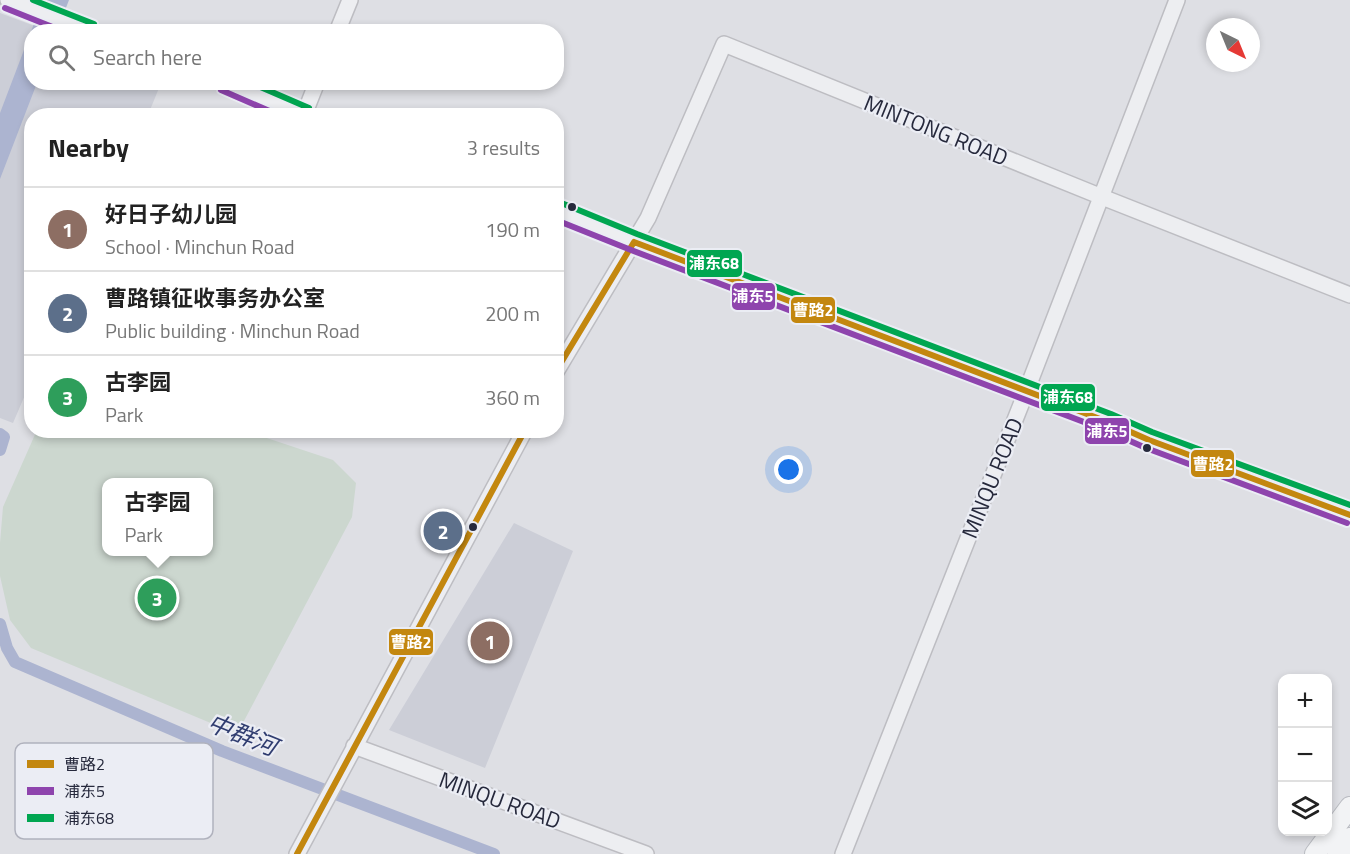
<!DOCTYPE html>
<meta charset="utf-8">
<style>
:root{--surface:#fff;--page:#f6f6f6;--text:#222;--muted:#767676;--line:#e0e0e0;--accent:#d93025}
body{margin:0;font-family:"Titillium Web","Noto Sans SC",sans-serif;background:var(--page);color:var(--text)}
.controls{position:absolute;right:18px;bottom:18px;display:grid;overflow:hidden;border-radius:12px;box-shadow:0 3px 9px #0003}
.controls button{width:54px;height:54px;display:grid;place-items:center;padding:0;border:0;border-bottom:2px solid var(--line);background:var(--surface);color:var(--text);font:30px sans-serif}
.compass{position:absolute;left:1206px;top:18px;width:54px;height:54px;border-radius:50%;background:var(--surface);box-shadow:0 3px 9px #0003;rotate:137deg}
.you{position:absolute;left:789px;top:470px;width:21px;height:21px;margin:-15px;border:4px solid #fff;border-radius:50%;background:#1a73e8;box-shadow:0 0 0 9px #1a73e833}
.badge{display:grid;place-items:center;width:39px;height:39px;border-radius:50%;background:var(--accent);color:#fff;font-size:20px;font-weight:700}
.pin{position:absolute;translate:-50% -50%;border:3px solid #fff;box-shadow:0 2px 6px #0006}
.popup{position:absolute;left:102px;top:478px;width:111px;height:78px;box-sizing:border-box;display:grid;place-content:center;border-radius:12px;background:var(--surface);filter:drop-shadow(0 2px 4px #0005);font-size:20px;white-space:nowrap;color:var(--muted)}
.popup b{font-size:22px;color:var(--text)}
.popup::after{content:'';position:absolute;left:50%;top:100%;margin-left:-12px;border:12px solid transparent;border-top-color:var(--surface)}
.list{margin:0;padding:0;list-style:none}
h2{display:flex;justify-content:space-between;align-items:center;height:78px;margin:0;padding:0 24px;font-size:26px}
h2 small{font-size:20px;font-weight:400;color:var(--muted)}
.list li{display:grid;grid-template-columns:39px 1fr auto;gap:18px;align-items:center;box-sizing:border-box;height:84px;padding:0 24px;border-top:2px solid var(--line)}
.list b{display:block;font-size:22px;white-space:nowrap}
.list p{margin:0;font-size:20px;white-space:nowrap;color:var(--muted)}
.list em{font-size:20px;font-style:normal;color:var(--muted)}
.icon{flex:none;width:33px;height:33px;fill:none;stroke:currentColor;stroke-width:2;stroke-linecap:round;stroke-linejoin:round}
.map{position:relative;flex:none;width:1350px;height:854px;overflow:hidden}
.search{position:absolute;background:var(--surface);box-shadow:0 3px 9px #0003;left:24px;top:24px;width:540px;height:66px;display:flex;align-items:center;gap:15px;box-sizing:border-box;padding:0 21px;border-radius:24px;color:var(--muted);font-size:22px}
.panel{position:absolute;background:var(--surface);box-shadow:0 3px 9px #0003;left:24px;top:108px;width:540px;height:330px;border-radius:24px}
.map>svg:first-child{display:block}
.built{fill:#ccced7}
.green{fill:#ccd7cf;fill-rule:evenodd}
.water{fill:#acb4d0}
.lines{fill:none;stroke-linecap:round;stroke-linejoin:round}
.canal{stroke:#acb4d0;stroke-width:12}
.minor-casing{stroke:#bdbdc2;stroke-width:18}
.major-casing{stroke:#babcc2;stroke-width:22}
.minor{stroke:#edeef1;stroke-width:15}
.major{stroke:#f2f3f5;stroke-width:20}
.bus-1-casing{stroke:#ebedf4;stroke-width:10}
.bus-2-casing{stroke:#ebedf4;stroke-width:10}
.bus-3-casing{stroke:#ebedf4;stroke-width:10}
.bus-1{stroke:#c3870f;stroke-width:6}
.bus-2{stroke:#8e44ad;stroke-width:6}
.bus-3{stroke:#00a651;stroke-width:6}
.bus-dot{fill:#26293c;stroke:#ebedf4;stroke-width:2}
.labels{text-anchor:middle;stroke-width:4.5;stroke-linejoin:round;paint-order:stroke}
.street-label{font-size:22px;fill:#26293c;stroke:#ebedf4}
.water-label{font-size:24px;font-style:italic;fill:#303d70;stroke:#ebedf4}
.key{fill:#ebedf4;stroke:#b0b2bd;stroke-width:1.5}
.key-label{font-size:16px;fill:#26293c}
.line-badge{stroke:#ebedf4;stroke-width:2}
.badge-label{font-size:16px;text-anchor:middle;font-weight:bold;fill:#fff}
</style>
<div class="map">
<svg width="1350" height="854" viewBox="0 0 1350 854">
<rect width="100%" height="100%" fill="#dedfe4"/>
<path class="built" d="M0 13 48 31 32 32V82L161 83 148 115 32 116 31 381 13 423 0 418Z
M514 523 573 551 485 768 389 730Z"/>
<path class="green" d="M37 430 246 431 333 460 356 483 352 517 237 734 31 648 10 620 0 576V543L3 507ZM106 482H208V552H106Z"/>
<path class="water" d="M43 0H69L57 31 32 32V82L37 83 0 179V113Z"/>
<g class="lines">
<path class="canal" d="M0 434 4 437 0 450
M0 624 7 648 15 662 222 751 494 854"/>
<defs>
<path id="minor" d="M8 0 91 32
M337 32 350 0
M224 82 306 116
M304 115 317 82
M556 210 634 242 1108 422 1149 440 1350 515
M556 372 648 218 724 44 1102 197 1350 295
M354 746 646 854
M297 854 525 430
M843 854 1026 392 1177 0"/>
<path id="major" d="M1315 854 1350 807
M1338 854 1350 838"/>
</defs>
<use href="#minor" class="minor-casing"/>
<use href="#major" class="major-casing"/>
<use href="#minor" class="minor"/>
<use href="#major" class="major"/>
<defs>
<path id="bus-1" d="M634 242 1108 422 1149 440 1350 515
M556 371 634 242
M297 854 525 430"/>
<path id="bus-2" d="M5 8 65 32
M221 90 281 116
M556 220 631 250 1105 430 1146 448 1347 523"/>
<path id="bus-3" d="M33 0 94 24
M249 82 309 108
M559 202 637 234 1111 414 1152 432 1350 505"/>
</defs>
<use href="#bus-1" class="bus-1-casing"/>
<use href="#bus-2" class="bus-2-casing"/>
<use href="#bus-3" class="bus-3-casing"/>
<use href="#bus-1" class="bus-1"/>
<use href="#bus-2" class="bus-2"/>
<use href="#bus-3" class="bus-3"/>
</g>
<g class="bus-dot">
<circle cx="572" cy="207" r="5"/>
<circle cx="1147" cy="448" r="5"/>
<circle cx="473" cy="527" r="5"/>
</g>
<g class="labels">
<g class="street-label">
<text transform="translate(936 130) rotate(22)" y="8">MINTONG ROAD</text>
<text transform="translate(992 478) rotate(-68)" y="8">MINQU ROAD</text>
<text transform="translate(500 800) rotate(20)" y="8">MINQU ROAD</text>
</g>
<g class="water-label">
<text transform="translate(242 735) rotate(22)" y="8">中群河</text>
</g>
</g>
<rect x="15" y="743" width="198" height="96" rx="9" class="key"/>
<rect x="27" y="760" width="27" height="8" fill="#c3870f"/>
<rect x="27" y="787" width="27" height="8" fill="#8e44ad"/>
<rect x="27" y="814" width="27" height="8" fill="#00a651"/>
<g class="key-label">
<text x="64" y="770">曹路2</text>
<text x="64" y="797">浦东5</text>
<text x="64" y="824">浦东68</text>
</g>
<g class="line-badge">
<rect x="686" y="249" width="57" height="29" rx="6" fill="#00a651"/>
<rect x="731" y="282" width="45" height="29" rx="6" fill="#8e44ad"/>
<rect x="790" y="296" width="46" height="28" rx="6" fill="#c3870f"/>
<rect x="1040" y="383" width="56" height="29" rx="6" fill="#00a651"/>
<rect x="1084" y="417" width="46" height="28" rx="6" fill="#8e44ad"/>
<rect x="1190" y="449" width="45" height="29" rx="6" fill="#c3870f"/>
<rect x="388" y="628" width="46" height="28" rx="6" fill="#c3870f"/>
</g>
<g class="badge-label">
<text x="714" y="269">浦东68</text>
<text x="753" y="302">浦东5</text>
<text x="813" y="316">曹路2</text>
<text x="1068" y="403">浦东68</text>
<text x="1107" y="437">浦东5</text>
<text x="1213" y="470">曹路2</text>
<text x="411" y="648">曹路2</text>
</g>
</svg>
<div class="controls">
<button>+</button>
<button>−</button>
<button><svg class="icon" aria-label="layers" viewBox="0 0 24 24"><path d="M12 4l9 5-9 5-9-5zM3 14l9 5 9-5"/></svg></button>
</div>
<svg class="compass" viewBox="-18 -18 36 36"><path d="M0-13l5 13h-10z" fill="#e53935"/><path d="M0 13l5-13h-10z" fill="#767676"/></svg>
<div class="you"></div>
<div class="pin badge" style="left:490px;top:641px;background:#8d6e63">1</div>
<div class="pin badge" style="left:443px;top:531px;background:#5c6f8a">2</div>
<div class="pin badge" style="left:157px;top:598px;background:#2e9e5b">3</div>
<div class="popup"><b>古李园</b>Park</div>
<div class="search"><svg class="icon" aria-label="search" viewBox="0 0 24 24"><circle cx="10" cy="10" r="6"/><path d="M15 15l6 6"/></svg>Search here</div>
<section class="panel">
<h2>Nearby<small>3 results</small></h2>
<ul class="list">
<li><span class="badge" style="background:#8d6e63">1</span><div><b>好日子幼儿园</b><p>School · Minchun Road</p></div><em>190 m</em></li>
<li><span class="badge" style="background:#5c6f8a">2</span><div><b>曹路镇征收事务办公室</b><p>Public building · Minchun Road</p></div><em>200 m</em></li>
<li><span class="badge" style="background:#2e9e5b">3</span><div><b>古李园</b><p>Park</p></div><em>360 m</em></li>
</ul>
</section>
</div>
